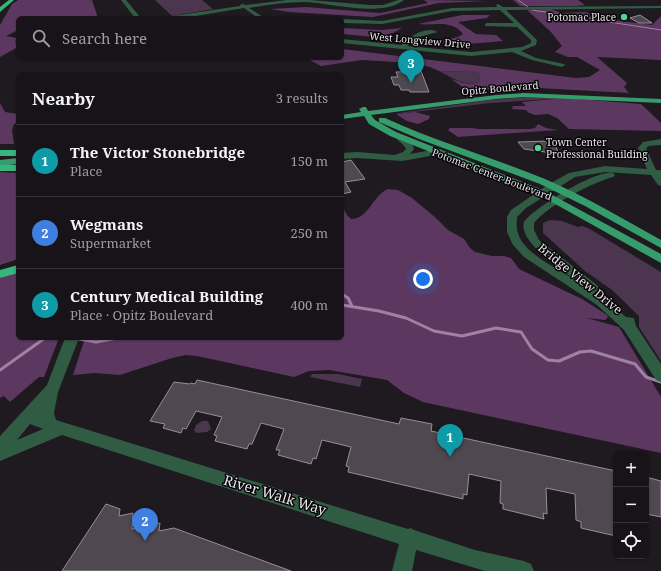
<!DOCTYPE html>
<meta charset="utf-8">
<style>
:root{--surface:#171318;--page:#201c21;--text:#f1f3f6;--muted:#9e9ea2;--line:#363237;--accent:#7c3aed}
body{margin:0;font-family:"Noto Serif",serif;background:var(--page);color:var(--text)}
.controls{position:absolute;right:12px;bottom:12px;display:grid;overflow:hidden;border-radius:6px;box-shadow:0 1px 3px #0004}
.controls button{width:36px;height:36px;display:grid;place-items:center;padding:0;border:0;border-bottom:1px solid var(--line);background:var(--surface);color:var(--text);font:20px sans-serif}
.you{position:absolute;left:423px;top:279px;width:14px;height:14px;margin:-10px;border:3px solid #fff;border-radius:50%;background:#1a73e8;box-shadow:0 0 0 6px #1a73e833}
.badge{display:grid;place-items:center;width:26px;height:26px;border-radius:50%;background:var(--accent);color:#fff;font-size:13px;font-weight:700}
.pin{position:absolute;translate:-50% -33px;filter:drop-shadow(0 1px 2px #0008)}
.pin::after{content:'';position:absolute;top:21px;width:14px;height:12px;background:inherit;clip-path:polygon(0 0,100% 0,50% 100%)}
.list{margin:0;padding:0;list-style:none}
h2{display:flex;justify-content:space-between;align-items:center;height:52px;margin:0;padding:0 16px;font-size:17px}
h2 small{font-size:13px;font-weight:400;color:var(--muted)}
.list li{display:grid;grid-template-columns:26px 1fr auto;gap:12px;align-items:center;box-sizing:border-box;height:72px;padding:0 16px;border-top:1px solid var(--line)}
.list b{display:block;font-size:15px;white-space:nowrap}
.list p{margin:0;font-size:13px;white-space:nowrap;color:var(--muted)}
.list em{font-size:13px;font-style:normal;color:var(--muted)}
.icon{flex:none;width:22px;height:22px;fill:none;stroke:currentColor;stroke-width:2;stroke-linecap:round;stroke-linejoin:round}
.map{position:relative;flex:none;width:661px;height:571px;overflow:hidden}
.search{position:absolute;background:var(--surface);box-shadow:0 1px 3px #0004;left:16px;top:16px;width:328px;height:44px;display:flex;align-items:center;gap:10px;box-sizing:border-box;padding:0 14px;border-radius:6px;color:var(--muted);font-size:15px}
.panel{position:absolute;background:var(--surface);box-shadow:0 1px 3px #0004;left:16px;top:72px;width:328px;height:268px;border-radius:6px}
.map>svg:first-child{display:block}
.green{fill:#4c354f}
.forest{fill:#5c3861}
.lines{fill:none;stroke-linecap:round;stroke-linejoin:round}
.stream-far1{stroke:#9e82a2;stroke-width:1}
.stream{stroke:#9e82a2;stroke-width:3}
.building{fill:#4f4850;stroke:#978e97}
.minor{fill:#305c44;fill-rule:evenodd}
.major{fill:#379c6c;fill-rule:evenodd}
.highway{fill:#36b67c;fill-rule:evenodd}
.poi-dot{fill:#54d395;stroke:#070508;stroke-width:1.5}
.labels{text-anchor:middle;stroke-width:3;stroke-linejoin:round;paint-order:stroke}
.far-poi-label{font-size:10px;fill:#e9e4e9;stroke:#070508;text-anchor:end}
.far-street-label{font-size:10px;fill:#e9e4e9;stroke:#070508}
.street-label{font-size:12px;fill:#e9e4e9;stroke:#070508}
.near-street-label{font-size:14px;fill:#e9e4e9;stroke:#070508}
</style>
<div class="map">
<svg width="661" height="571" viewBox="0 0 661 571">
<rect width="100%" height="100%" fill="#1f1920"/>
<path class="green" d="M155 0H202L213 9 172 16Z
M439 71 479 72 480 82C464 87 453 78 439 71Z
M527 97 563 98 490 103 396 114 399 113 490 100Z
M550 220 562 221 578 227 582 226 588 228 661 272V361L639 327V316L612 290 585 271 543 233V223Z
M312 374H338L362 379 360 387 310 377Z
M202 421H208L211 429 207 432 196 433 194 430 196 425Z"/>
<path class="forest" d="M18 0H92L98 18H18V30L6 36 17 38 15 42 18 44V47L0 57V25L12 4Z
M424 0 488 1 439 3 373 17 289 12 270 9 306 7 380 13 428 3Z
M513 0H578L585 5 576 6H520Z
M550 9 562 13 585 12 589 13 591 17 652 25 661 16V60L597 57 627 83 624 87 629 93 539 88 467 90 451 79C461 82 469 86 480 82L479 72 439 71 430 67 412 63 362 60 321 66 306 58H342V49L576 78 589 77 600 70 577 57H568L555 52 562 46 551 32 527 10Z
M462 15H490L487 18 458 22 476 34 496 35 503 41C490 42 449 47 440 41L458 37 463 34C451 19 434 26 418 24Z
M342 28 381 30 402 28 384 38 342 34Z
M563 98 641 104 661 123V131L569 129 557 118 548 114 535 115 529 113 526 110 512 109 513 106H526L522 102Z
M0 103 5 112 18 114V122L14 124 12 130 14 144H0Z
M415 112 430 116 429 119 418 124 407 121 396 114Z
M538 124 546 128 558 130 458 137 448 130 450 128H472L479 129H530L535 128Z
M0 172 18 173V259L0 265Z
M388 189 398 190 412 198 436 218 448 230 464 239 470 248 475 252 492 256H504L511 258 519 269 582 299 607 315 608 317 605 320 587 318 619 327 661 397V453L423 402 404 393 387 380 329 370 309 371 294 377 197 356 186 355 172 358 120 375 94 373 73 375 85 338H342V206L347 215 351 219C369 219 372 196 388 189Z
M18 272V338H59L44 377H39L10 402 4 396 0 398V278Z"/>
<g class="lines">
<path class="stream-far1" d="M518 0 528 7
M532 10 661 30"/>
<path class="stream" d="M342 294 348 298 352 306
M342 305 379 311 406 318 434 331 462 336 496 328 521 332 532 349 548 360 559 361 580 352 591 351 635 364 646 377 661 382
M74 338 96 342 117 338
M0 370 45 338"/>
</g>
<path class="building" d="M640 15 652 23H639L630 18Z
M421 71 429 92H410L409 90H401L399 85H394L391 77H398L396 72Z
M548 141 554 143 559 154 524 149 518 142Z
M351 160 365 179 345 182 351 192 342 194V162Z
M197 380 399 424 401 418 432 424 431 431 616 471V536L581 528V522L576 520 575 494 546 488 547 514 543 513 544 519 503 509V504L500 503 501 481 469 474 467 495 463 494V499L348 472 349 467 346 466 351 447 322 440 316 459 313 458 311 464 278 455 280 450H276L284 429 261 423 252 444H249L247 449 215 441 217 436 214 435 222 417 196 411 186 429 183 428 181 433 163 428 165 424 150 421 174 382 190 384 191 383 195 384Z
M646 477 661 481V517L646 514Z
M106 504 120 509 119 516 133 513 132 529 160 523 159 531 174 528 291 571H62Z"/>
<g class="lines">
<path class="minor" d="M121 0H126L141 18H135Z
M287 0H310L370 5H383L398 0H404C381 18 332 3 305 2 286 2 267 5 249 8L265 18H258L244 8 184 18H159L240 6V5L242 4 246 5Z
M498 4 503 7 661 6V8L506 10 537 40 536 45 521 51 536 58 564 64 565 65 562 67 532 60 512 52 471 56 342 43V39L401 45C409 37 426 25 438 32L419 37 407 46 471 52 522 47 531 43V40L517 27 485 26V24L487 23H514L500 10 452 11 382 24 342 23V19L382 21 452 8 497 7 496 5Z
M397 136H403L412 144 414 149 410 154 432 150H439L440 152 436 155 402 161 357 158 342 159V153L357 152 395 155 403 152 406 149C404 144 399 142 396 138Z
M661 139V145L649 146 646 148 656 170H661V186L658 185 651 175 605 172 575 177 526 208 517 217C517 222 516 228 518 233 523 253 558 269 575 280 561 268 518 242 524 222 534 208 596 169 613 173L615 175 613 177C591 183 549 205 534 223V230L539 240 597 285 599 288 597 291 594 292 605 299 626 317 634 318 636 326 661 364V382L656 380 624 330 597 305 524 257 513 245 507 232V217L511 210 549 184 569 173 605 166 647 169 638 148 643 142Z
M65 338H79L58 392 54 413 56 420 408 529 410 528 417 531 475 550 524 561 531 564 534 571H485L416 550 412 571H392L399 544 62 435 0 461V436L47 385ZM30 424 43 429 17 440Z"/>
<path class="major" d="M524 93 661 99V103L524 97 496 99 371 115 375 120 396 132 545 191 661 254V263L539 195 390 136 369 124 364 116 342 119V115L361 112 359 109 363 107H366L368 111 496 95Z
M379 118H385C437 142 492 157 545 179 585 196 623 219 661 240V248L585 206 540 184 419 139 379 122Z
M18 158V164L0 166V160Z"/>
<path class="highway" d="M9 0H14L0 12V7Z
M0 150H18V156H0Z
M0 165H18V171H0Z
M18 265V273L0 278V270Z"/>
</g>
<g class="poi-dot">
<circle cx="624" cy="17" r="4"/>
<circle cx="538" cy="148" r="4"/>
</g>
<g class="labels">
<g class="far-poi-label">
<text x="616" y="21">Potomac Place</text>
<text x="546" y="146" text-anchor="start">Town Center<tspan x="546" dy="12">Professional Building</tspan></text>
</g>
<g class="far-street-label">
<text transform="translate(420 40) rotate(5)" y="4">West Longview Drive</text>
<text transform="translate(500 88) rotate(-5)" y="4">Opitz Boulevard</text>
<text transform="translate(492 174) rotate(21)" y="4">Potomac Center Boulevard</text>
</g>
<g class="street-label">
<text transform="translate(580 279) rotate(39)" y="4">Bridge View Drive</text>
</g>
<g class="near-street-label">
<text transform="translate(275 495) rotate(17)" y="5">River Walk Way</text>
</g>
</g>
</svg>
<div class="controls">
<button>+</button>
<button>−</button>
<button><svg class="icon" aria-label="locate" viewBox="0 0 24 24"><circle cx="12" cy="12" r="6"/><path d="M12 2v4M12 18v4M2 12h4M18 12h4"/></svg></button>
</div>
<div class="you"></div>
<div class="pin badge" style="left:450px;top:457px;background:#0f9aa8">1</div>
<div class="pin badge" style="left:145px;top:541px;background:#3f7fe0">2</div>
<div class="pin badge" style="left:411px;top:83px;background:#0f9aa8">3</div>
<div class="search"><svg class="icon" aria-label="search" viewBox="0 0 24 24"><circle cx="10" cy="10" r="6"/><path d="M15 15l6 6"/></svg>Search here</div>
<section class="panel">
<h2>Nearby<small>3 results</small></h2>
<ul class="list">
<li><span class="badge" style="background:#0f9aa8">1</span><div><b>The Victor Stonebridge</b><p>Place</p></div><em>150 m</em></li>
<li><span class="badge" style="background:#3f7fe0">2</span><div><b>Wegmans</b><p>Supermarket</p></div><em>250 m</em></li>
<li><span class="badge" style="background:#0f9aa8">3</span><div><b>Century Medical Building</b><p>Place · Opitz Boulevard</p></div><em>400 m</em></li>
</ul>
</section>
</div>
